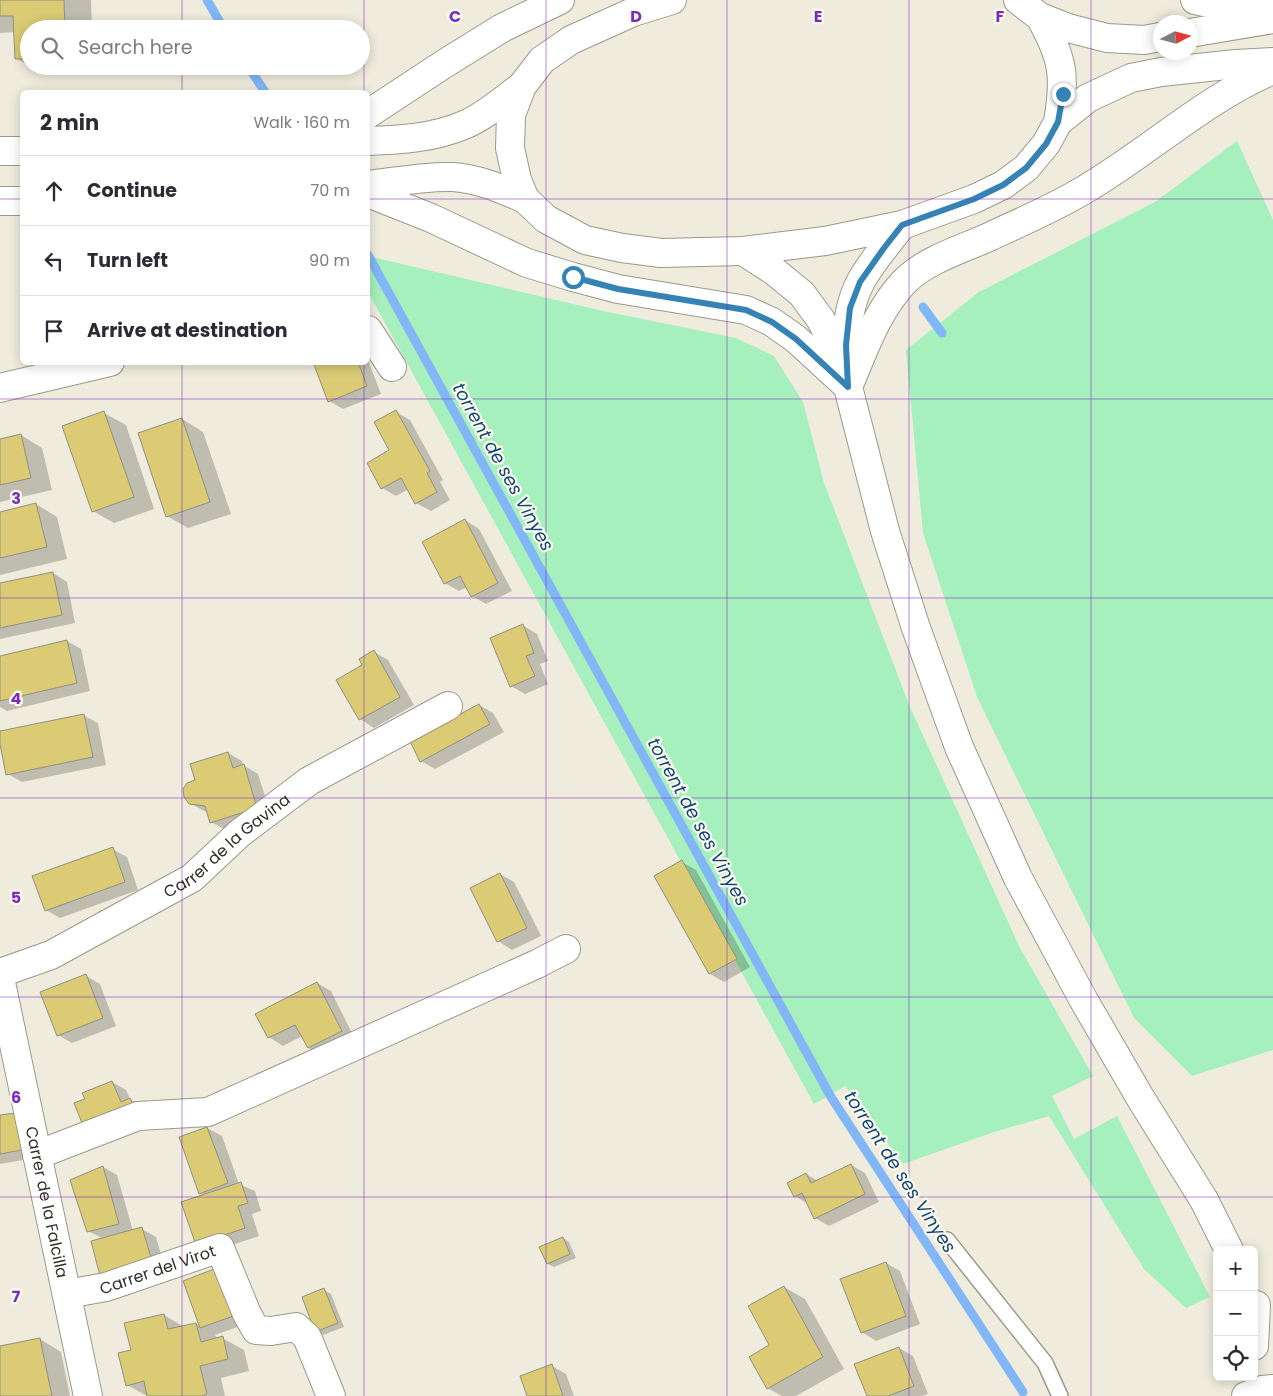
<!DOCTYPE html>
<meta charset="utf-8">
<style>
:root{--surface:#fff;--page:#f2f2f3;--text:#2b2b33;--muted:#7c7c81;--line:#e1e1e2}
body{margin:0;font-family:Poppins,sans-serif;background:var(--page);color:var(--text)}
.controls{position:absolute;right:15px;bottom:15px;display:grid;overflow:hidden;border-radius:8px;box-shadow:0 2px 12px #0003}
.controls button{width:45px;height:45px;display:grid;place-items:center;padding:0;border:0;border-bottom:1px solid var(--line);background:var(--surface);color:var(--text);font:25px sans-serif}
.compass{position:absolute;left:1153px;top:15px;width:45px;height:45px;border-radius:50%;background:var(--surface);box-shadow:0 2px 12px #0003;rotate:84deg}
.stop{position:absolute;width:15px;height:15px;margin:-11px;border:4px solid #3583b5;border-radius:50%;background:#fff}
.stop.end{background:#3583b5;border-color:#fff;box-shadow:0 1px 5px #0008}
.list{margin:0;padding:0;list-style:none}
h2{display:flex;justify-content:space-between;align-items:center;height:65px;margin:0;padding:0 20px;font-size:21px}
h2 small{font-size:16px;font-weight:400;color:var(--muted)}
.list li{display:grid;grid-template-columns:32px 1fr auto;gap:15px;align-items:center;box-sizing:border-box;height:70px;padding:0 20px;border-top:1px solid var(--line)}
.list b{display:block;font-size:19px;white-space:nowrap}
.list em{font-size:16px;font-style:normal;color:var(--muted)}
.icon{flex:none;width:28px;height:28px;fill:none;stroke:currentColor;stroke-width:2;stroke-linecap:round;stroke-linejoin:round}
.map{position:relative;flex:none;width:1273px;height:1396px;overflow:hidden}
.search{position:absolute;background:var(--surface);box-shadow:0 2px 12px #0003;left:20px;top:20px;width:350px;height:55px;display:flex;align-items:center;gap:12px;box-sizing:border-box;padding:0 18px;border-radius:28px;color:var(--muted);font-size:19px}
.panel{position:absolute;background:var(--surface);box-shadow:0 2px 12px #0003;left:20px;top:90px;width:350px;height:275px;border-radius:8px}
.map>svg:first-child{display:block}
.green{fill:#a6f0bd}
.shadow{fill:#0003}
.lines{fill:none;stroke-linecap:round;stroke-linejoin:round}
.stream{stroke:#81b6f7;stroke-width:9}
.building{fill:#dacb74;stroke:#929082}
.lane-casing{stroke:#9b998b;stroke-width:18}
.street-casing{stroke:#9b998b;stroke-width:30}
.secondary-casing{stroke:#9b998b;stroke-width:30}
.primary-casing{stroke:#9b998b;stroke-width:30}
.highway-casing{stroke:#9b998b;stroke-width:30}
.lane{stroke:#fff;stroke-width:15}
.street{stroke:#fff;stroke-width:28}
.secondary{stroke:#fff;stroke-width:28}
.primary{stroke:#fff;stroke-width:28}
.highway{stroke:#fff;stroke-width:28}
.route{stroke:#3583b5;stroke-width:6}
.grid{fill:none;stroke:#7b2cbf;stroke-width:1;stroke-opacity:0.55}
.labels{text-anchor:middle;stroke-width:4.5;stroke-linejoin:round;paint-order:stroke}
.street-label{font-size:16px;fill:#2f2e29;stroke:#fcfaea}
.water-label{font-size:18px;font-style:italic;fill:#0f447f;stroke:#fcfaea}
.grid-label{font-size:16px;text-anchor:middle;font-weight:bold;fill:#7b2cbf;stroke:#fcfaea;stroke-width:4.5;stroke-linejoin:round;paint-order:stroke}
</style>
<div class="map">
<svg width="1273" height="1396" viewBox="0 0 1273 1396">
<rect width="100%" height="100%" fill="#efecdd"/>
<path class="green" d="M1237 141 1273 220V1050L1192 1076 1134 1018 977 697 923 533 906 350 979 292 1155 202Z
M368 256 603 311 736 338 774 356 803 402 824 483 910 707 1019 946 1093 1076 1052 1096 1074 1139 1117 1116 1210 1297 1186 1308 1144 1269 1049 1116 991 1133 903 1164 845 1086 814 1104 368 292Z"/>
<path class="shadow" d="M0 0H91L92 29H29V66L16 58 15 32 0 33Z
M30 66H94V73L44 74Z
M368 360 381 394 343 409 329 401 316 366 310 362H368Z
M396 412 410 420 443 480 440 482 450 500 431 511 416 503 409 489 396 496 382 488 391 451Z
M104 413 126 425 154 509 114 523 93 511Z
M182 419 203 432 231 514 188 528 167 516Z
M21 435 42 448 52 490 0 502V440Z
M36 504 57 517 67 559 0 575V513Z
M465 520 479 529 512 591 486 604 472 596 467 587 459 591 445 583Z
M53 573 67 582 75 623 0 639V584Z
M522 625 537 634 548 661 540 664 548 684 525 694 511 686Z
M67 641 81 649 90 691 7 711 0 707V657Z
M374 652 388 660 414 705 374 728 360 719 338 681 364 666Z
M479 705 493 713 504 732 435 769 421 761Z
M83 715 98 723 106 765 22 782 8 774 0 733Z
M228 753 242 761 243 765 258 774 271 815 226 830 211 822 208 812 204 811 190 803 197 781Z
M112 849 127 857 138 890 60 918 46 910Z
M682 862 696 870 750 967 724 982 710 974 656 876Z
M500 874 514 882 541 936 512 950 498 941Z
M86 976 100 984 116 1026 72 1043 58 1035Z
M317 983 331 991 355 1039 323 1056 309 1048 302 1036 283 1046 269 1037Z
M112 1082 126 1090 130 1099 145 1108 86 1099Z
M0 1117 35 1158 0 1164Z
M207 1128 222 1136 239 1184 255 1191 261 1211 252 1214 259 1236 211 1252 205 1195 200 1193 180 1138Z
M851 1165 865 1173 879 1202 829 1226 815 1218 808 1204 795 1196 806 1174 818 1181Z
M103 1167 117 1175 133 1231 142 1229 156 1237 165 1269 88 1231Z
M563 1238 569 1242 576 1258 554 1267 548 1264Z
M886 1263 900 1271 920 1324 876 1341 862 1332Z
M185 1281 249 1323 215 1335 218 1339 222 1338 244 1350 249 1371 221 1378 225 1396H147L127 1385 133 1351 164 1315 184 1327 196 1324 202 1327Z
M784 1287 805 1299 844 1369 796 1396H782L767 1388 771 1346Z
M324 1290 331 1294 344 1327 323 1335 316 1331Z
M40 1339 61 1352 70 1396H0V1348Z
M899 1348 913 1356 928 1394 922 1396H868Z
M552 1366 566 1374 574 1396H528Z"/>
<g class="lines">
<path class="stream" d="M207 0 224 29
M248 66 265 92
M368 255 831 1097 1023 1392
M923 307 942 333"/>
</g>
<path class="building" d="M0 0H64L65 29H29V59H15L13 16H0Z
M313 362H358L367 386 328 402Z
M396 410 430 471 427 473 437 492 415 504 401 478 381 489 367 463 389 450 374 422Z
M104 411 134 497 92 512 62 426Z
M182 418 210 502 166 517 138 433Z
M21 434 31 478 0 485V439Z
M36 503 47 547 0 558V512Z
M465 519 498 583 471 597 460 576 444 584 422 542Z
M53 572 62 615 0 628V583Z
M523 624 534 653 526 656 535 676 510 687 490 638Z
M67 640 77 683 0 701V656Z
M374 650 400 697 359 720 336 680 362 665 359 659Z
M479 704 490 724 420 762 410 741Z
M84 714 93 757 6 775 0 744V731Z
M228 752 233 768 244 764 257 808 210 823 205 806 189 804 184 797 183 789 187 783 195 780 190 764Z
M113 847 125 882 45 911 32 876Z
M682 860 737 959 709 974 654 876Z
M500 873 527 928 497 942 470 888Z
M86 974 103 1018 57 1036 40 992Z
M317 982 342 1031 308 1048 295 1025 268 1038 255 1014Z
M112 1081 121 1102 130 1098 136 1111 86 1133 74 1103 85 1099 82 1093Z
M15 1113 22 1150 0 1154V1115Z
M207 1127 228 1183 199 1194 179 1137Z
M851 1164 865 1194 814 1219 802 1193 794 1197 787 1183 806 1173 811 1183Z
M103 1166 119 1224 87 1232 70 1180Z
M241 1182 248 1203 238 1206 245 1228 196 1245 181 1202Z
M142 1227 152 1261 100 1276 91 1241Z
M563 1237 570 1254 547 1264 539 1247Z
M886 1262 906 1316 861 1333 840 1279Z
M219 1267 236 1315 200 1328 183 1281Z
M784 1286 823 1357 767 1389 749 1357 769 1345 748 1306Z
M324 1288 338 1323 315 1332 302 1297Z
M164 1314 168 1329 196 1323 201 1342 223 1336 228 1359 200 1366 207 1394 201 1396H147L144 1381 126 1386 118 1353 131 1350 124 1323Z
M40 1338 52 1396H0V1346Z
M899 1347 914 1386 888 1396H867L854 1364Z
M552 1364 563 1396H527L520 1376Z"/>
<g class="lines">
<defs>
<path id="lane" d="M947 1240 1045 1363 1060 1396"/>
<g id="street">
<path d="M368 330 392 367"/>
<path d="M0 388 110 362"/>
<path id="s1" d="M0 973 51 955 192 878 240 833 309 781 448 706"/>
<path id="s2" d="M0 978 88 1396"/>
<path d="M37 1155 138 1116 208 1112 537 964 566 949"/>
<path id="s3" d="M67 1294 106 1287 220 1248 247 1314 256 1330 271 1331 296 1327 307 1337 331 1396"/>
</g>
<path id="secondary" d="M368 193 431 218 527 263 573 277 618 289 746 310 772 322 796 339 845 384
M743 251 774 271 802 294 821 320 835 348 848 387 885 531 916 628 959 747 1018 878 1083 999 1141 1099 1204 1200 1229 1250
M847 368C845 339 847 307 861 281 872 261 888 243 902 225
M848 387C864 350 877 310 905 281 926 260 962 249 989 237 1021 222 1054 208 1084 190 1149 152 1204 99 1273 70
M1254 1346 1256 1305
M1246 1396 1262 1390 1273 1389"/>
<path id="primary" d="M672 0 633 12 571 40 542 60 522 86 511 115 510 148 517 180 525 199 546 219 585 240 622 248 661 253 743 251 825 241 902 225 974 199 1003 185 1026 168 1046 144 1058 122 1088 98 1131 78 1161 72 1236 64 1273 62
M1018 0 1040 17 1068 28 1107 38 1144 40 1160 37
M1040 17C1063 58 1066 76 1058 122
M1190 33 1273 19"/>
<path id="highway" d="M1195 0 1232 8 1273 14
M368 114 444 64 502 28 560 0
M368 141C399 140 434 138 464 125 484 117 504 99 522 86
M0 151H22
M368 185C395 182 424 176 452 177 477 178 502 189 525 199
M0 201H22"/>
</defs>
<use href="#lane" class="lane-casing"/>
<use href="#street" class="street-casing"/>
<use href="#secondary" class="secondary-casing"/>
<use href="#primary" class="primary-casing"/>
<use href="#highway" class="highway-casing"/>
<use href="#lane" class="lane"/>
<use href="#street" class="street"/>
<use href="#secondary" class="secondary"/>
<use href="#primary" class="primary"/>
<use href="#highway" class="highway"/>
</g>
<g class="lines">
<path class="route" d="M573 277 618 289 746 310 772 322 796 339 848 387 846 345 850 308 860 282 884 248 902 225 974 199 1003 185 1026 168 1046 144 1058 122 1063 94"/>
</g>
<path class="grid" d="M182 0V29M364 0V92M546 0V1396M727 0V1396M909 0V1396M1091 0V1396M182 66V92M0 199H22M368 199H1273M182 362V1396M364 362V1396M0 399H1273M0 598H1273M0 798H1273M0 997H1273M0 1197H1273"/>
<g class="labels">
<g class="street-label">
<text dy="6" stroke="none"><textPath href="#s1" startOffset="262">Carrer de la Gavina</textPath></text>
<text dy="6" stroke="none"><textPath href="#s2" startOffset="229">Carrer de la Falcilla</textPath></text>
<text dy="6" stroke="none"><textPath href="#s3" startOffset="94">Carrer del Virot</textPath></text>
</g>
<g class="water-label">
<text transform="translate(503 467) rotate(61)" y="6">torrent de ses Vinyes</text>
<text transform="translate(698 822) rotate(61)" y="6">torrent de ses Vinyes</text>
<text transform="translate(900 1172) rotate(57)" y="6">torrent de ses Vinyes</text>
</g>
</g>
<g class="grid-label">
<text x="455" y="22">C</text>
<text x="636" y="22">D</text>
<text x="818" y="22">E</text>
<text x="1000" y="22">F</text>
<text x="16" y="504">3</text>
<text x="16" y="704">4</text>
<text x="16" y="903">5</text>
<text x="16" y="1103">6</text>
<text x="16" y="1302">7</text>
</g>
</svg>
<div class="controls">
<button>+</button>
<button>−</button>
<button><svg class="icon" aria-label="locate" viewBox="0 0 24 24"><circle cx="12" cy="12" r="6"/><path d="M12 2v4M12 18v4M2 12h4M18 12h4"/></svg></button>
</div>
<svg class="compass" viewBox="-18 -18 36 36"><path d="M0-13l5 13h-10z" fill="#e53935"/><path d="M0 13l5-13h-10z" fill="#7c7c81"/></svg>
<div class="stop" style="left:573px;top:277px"></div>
<div class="stop end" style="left:1063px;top:94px"></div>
<div class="search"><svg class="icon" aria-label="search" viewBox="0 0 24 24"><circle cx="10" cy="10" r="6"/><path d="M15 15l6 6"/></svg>Search here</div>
<section class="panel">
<h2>2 min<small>Walk · 160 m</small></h2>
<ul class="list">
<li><svg class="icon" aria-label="ahead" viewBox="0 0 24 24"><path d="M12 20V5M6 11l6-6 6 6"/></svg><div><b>Continue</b></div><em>70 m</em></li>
<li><svg class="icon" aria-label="left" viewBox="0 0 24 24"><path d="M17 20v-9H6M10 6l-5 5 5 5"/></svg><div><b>Turn left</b></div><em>90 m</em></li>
<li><svg class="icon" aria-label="arrive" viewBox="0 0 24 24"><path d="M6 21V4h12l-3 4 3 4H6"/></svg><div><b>Arrive at destination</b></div></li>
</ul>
</section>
</div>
